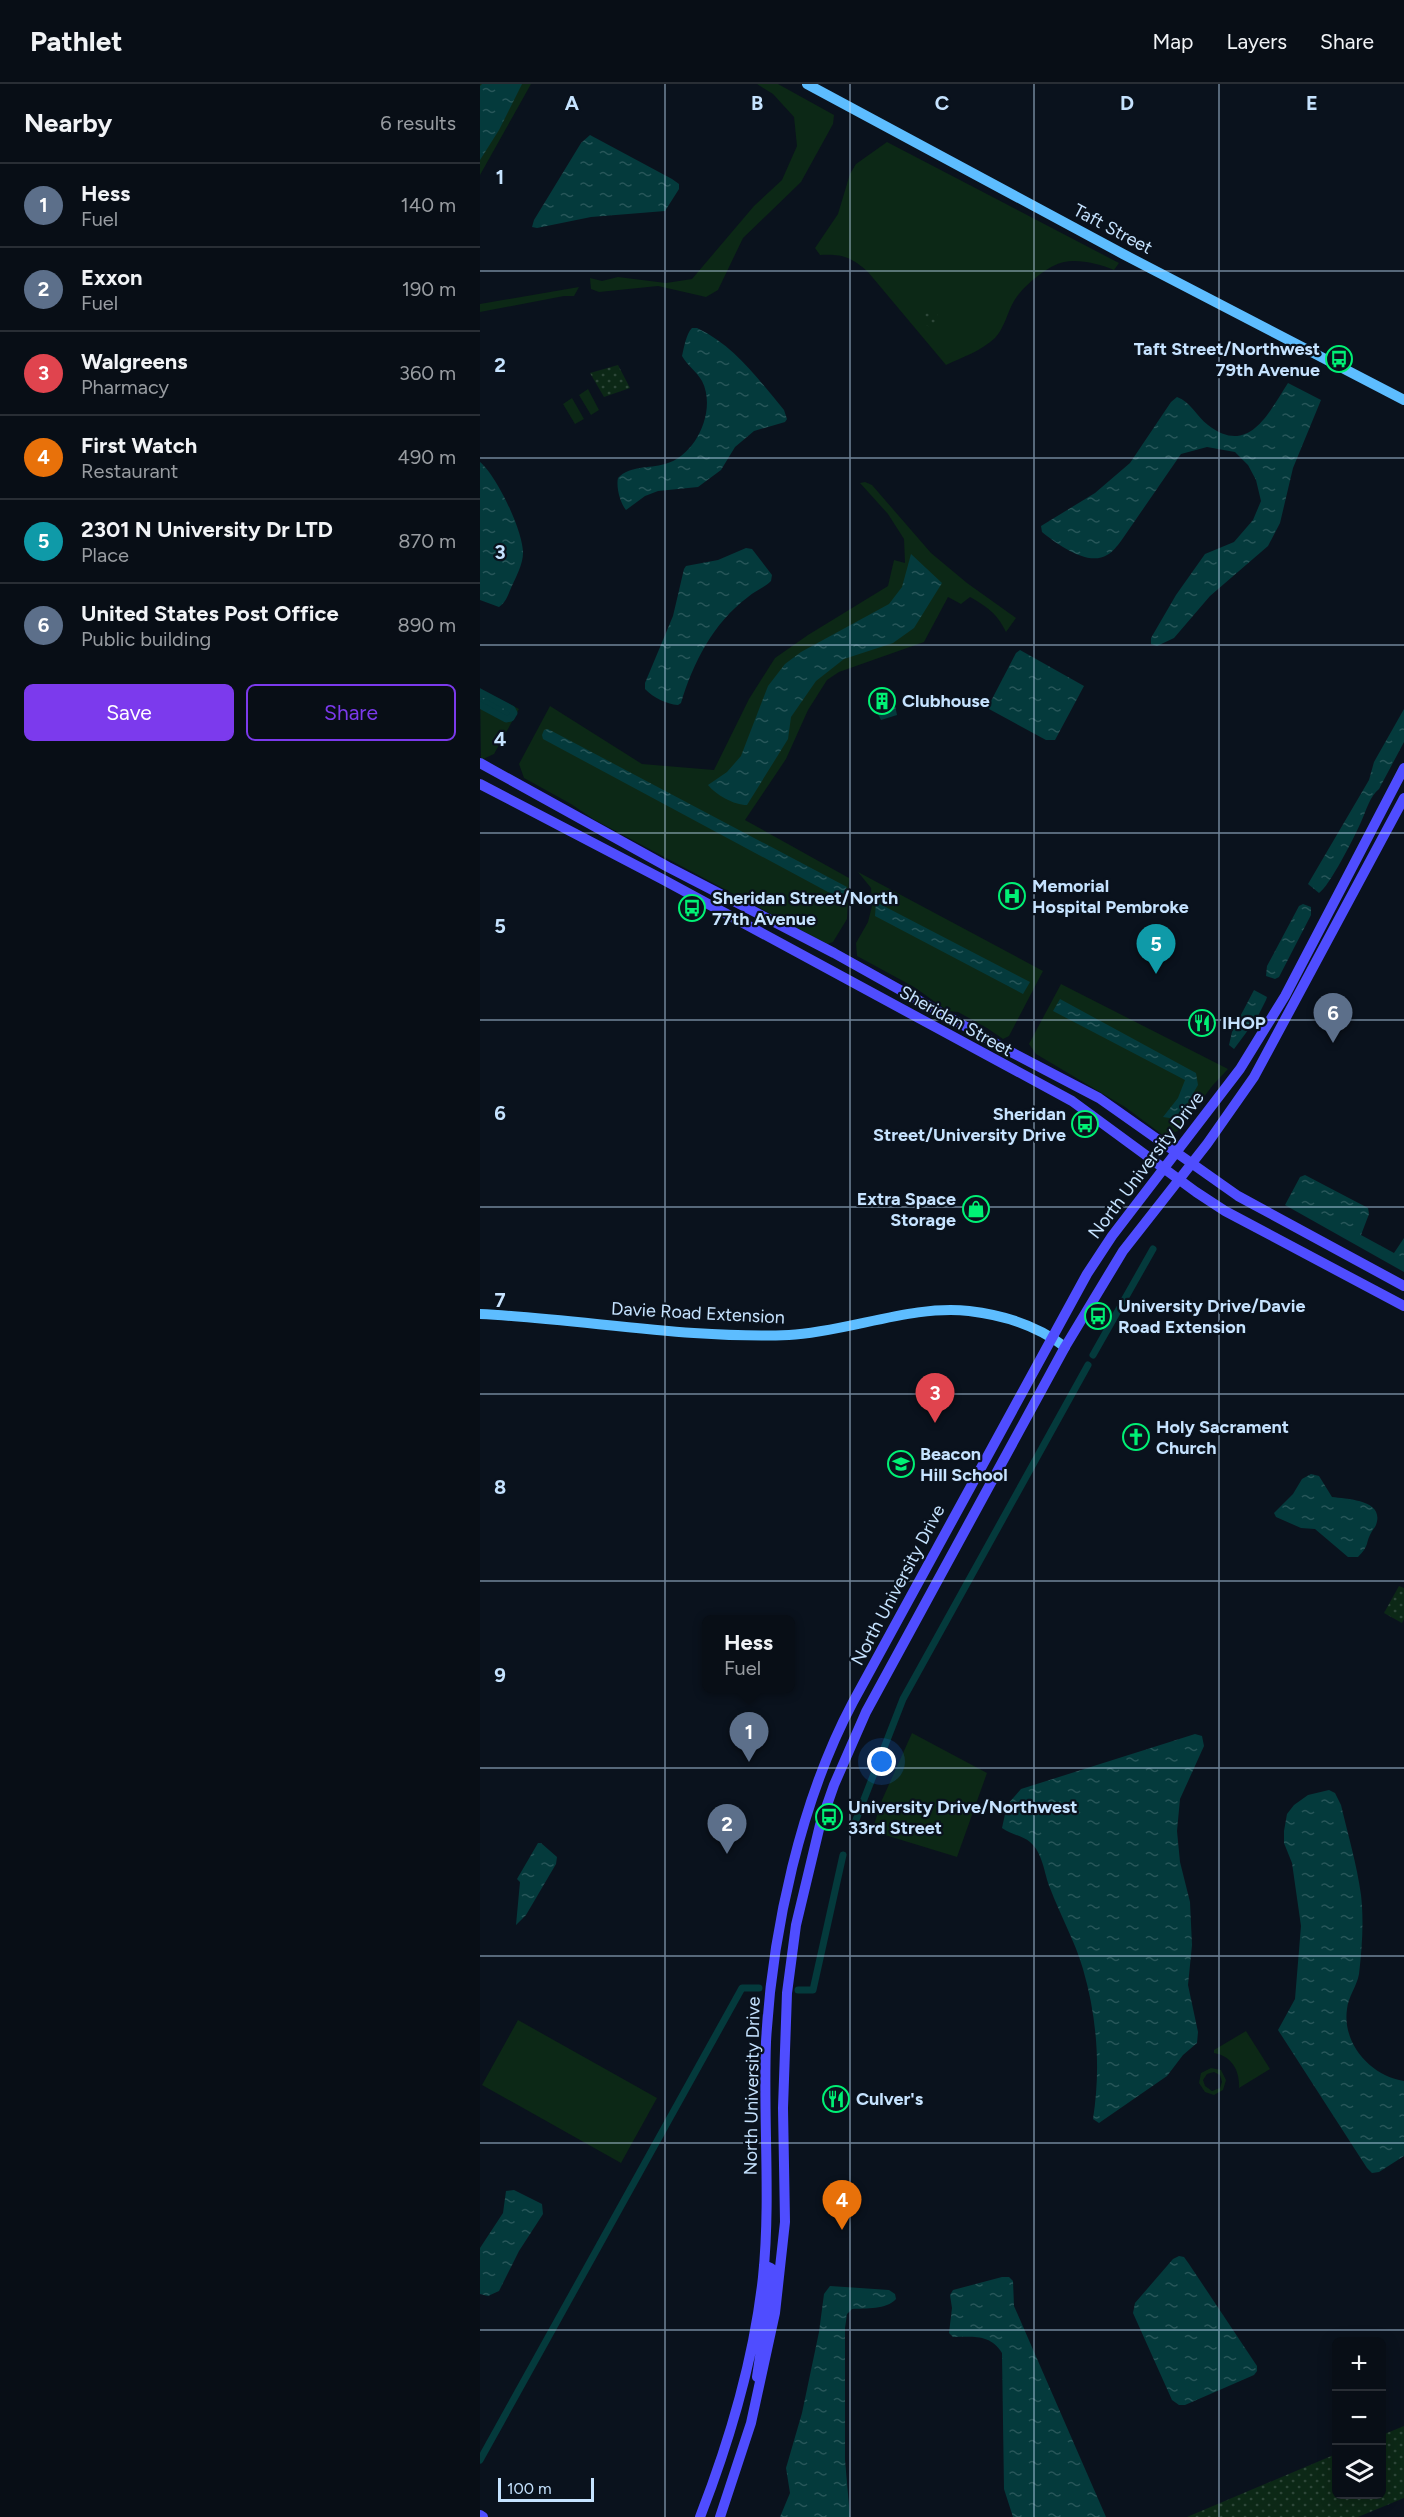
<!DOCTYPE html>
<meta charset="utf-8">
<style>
:root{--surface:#080e16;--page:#161c23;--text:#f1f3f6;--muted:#989ca1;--line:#292e35;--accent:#7c3aed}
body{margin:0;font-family:Figtree,sans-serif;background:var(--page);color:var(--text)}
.controls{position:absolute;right:18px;bottom:18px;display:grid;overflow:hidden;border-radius:9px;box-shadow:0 3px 15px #0003}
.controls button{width:54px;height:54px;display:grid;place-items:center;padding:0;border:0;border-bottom:2px solid var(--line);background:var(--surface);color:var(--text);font:30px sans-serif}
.scale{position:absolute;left:18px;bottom:15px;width:96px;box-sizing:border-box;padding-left:6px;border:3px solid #c6e3ff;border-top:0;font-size:16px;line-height:21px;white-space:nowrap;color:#c6e3ff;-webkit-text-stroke:4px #0a121d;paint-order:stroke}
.you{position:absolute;left:402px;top:1678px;width:21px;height:21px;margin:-15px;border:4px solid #fff;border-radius:50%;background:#1a73e8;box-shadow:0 0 0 9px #1a73e833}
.badge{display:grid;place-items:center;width:39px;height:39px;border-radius:50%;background:var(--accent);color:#fff;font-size:20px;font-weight:700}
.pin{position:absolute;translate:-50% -50px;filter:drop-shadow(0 2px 3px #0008)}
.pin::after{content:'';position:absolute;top:32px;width:21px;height:18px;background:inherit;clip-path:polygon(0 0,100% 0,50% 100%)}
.popup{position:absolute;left:222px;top:1531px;width:93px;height:78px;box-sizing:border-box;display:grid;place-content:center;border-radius:9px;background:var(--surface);filter:drop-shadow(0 2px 4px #0005);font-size:20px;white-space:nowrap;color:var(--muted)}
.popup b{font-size:22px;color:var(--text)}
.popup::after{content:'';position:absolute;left:50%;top:100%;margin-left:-12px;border:12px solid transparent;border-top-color:var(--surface)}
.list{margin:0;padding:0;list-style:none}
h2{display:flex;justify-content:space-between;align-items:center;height:78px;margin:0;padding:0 24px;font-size:26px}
h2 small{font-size:20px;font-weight:400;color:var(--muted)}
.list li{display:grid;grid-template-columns:39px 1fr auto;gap:18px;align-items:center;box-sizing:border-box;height:84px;padding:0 24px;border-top:2px solid var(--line)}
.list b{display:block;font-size:22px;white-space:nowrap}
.list p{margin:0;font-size:20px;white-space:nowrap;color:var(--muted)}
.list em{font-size:20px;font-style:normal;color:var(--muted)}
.actions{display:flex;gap:12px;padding:18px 24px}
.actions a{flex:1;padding:14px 0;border:2px solid var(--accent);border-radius:9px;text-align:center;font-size:21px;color:var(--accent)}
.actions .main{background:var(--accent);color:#fff}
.icon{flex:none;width:33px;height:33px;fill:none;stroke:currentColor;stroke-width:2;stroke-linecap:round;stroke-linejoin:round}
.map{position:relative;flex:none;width:924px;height:2433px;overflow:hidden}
header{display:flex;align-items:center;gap:36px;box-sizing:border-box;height:84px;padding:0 30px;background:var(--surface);border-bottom:2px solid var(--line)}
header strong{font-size:28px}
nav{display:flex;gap:33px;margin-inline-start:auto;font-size:21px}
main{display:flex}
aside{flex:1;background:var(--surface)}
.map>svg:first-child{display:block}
.green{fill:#0c2816;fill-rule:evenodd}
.park{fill:url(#park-dots)}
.water{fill:url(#water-ripples)}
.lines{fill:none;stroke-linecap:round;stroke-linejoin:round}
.canal{stroke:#043a3c;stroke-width:7}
.secondary{stroke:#5dbdff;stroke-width:10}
.primary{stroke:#4f4dff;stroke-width:10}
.grid{fill:none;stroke:#c6e3ff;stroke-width:1.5;stroke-opacity:0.55}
.labels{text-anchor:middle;stroke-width:4.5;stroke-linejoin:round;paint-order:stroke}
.street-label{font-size:18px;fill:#c6e3ff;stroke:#0a121d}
.poi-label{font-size:18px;font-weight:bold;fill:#c6e3ff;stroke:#0a121d;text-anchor:start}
.grid-label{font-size:20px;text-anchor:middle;font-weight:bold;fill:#c6e3ff;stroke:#0a121d;stroke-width:4.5;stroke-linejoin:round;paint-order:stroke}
</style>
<header>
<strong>Pathlet</strong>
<nav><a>Map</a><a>Layers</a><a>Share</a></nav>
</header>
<main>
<aside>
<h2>Nearby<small>6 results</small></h2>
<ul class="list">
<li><span class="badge" style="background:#5c6f8a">1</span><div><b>Hess</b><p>Fuel</p></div><em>140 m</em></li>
<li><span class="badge" style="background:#5c6f8a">2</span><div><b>Exxon</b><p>Fuel</p></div><em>190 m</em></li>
<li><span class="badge" style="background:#e0444e">3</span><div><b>Walgreens</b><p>Pharmacy</p></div><em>360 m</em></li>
<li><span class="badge" style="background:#e8710a">4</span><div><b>First Watch</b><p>Restaurant</p></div><em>490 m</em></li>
<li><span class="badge" style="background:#0f9aa8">5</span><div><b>2301 N University Dr LTD</b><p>Place</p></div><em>870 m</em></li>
<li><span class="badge" style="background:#5c6f8a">6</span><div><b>United States Post Office</b><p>Public building</p></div><em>890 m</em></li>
</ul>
<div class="actions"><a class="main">Save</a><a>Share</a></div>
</aside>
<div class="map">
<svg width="924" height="2433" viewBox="0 0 924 2433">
<defs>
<pattern id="park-dots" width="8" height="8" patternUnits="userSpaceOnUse" patternTransform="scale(1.5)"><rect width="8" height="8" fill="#0c2816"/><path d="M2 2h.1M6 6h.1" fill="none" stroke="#2e4739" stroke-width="1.8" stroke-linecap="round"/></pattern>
<pattern id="water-ripples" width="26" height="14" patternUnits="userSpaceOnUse" patternTransform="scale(1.5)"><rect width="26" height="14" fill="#043a3c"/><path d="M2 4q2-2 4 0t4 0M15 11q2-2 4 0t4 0" fill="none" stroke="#275659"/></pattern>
</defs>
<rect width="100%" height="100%" fill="#0a121d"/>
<path class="green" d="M0 0H51L0 91Z
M277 0H298L354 31 353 40 321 98 263 154 238 206 226 213 178 202 119 208 111 205 110 194 122 197 138 193 186 199 212 195 274 122 302 96 317 62 314 33 293 10Z
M407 58 639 179 634 186C620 180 599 175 584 178 568 181 542 203 534 217 527 229 525 243 515 254 501 267 483 273 466 281L388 188C371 173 363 170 340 171L335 164 358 130 370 90 376 80Z
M99 203 94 212H84L0 228V220Z
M108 305 119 326 111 331 99 311Z
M92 314 104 335 95 340 83 320Z
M385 398 392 401 451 469 487 499 536 534 526 548C517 529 507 523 490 513L481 520 468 513 444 558 359 588 347 596 328 626 306 675 265 736 369 794 367 835 353 858 347 860 113 735 91 720 44 694 39 680 70 622 162 680 234 686 269 615 295 574 328 551 408 502 414 476 425 479 424 455 408 430 380 399Z
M0 605 39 625 14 670 1 676Z
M378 788 563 887 529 952 523 955 507 944 478 928 468 927 434 903 377 872 376 859 388 838 392 822 391 804Z
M581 900 748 985 733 1001 698 1047 684 1052 645 1023 556 970 549 960Z
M432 1649 507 1689 477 1773 392 1747 402 1716Z
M38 1936 177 2014 141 2079 2 2001Z
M766 1947 790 1985 759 2004C760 1987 752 1972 734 1969V1966Z
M731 1984 741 1986 746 1996 743 2006 734 2011 725 2008 719 1999 721 1989ZM734 1988 740 1991 742 1998 740 2004 732 2007 725 2002 723 1996 727 1990Z"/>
<path class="park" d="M445 227 458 229 454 244 445 241Z
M138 281 150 304 124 313 110 289Z
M919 1502 924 1504V1535L922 1539 904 1529Z
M924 2342V2414L878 2433H707L856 2370V2410H902V2351Z"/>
<path class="water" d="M2 0H42L19 46 0 76V2Z
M110 51 192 95 199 100V105L185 127 111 133 57 144 52 143 54 136 101 59Z
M212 244H217C255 262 278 295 304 326L307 335 305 338 274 347 255 363 241 386 218 403 178 407 165 412 146 426C140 419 136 403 138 394 151 381 168 385 185 380 216 372 237 326 222 297 217 288 207 281 202 272 204 264 206 250 212 244Z
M808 299 841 316 813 384 800 439 788 462 730 512 694 554 677 562 671 560V554L696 511 725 470 754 458 773 436 781 417 776 396 768 381 755 368 727 363 701 370 641 457C637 462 633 468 627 471 608 483 577 460 562 448L561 442 615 409 650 379 691 318 697 313C711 318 716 332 728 341 769 373 789 328 808 299Z
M0 378C17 392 43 447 43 469 43 480 36 493 31 504 28 511 26 518 19 523L0 516Z
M266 464 272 465 292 491 291 497C284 504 275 507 268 513 233 539 213 579 201 619L198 621C186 620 174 614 165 605V599L193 532 204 485 206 482 238 476Z
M431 470 462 499 434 544 413 559 364 575 336 597 311 633 308 655 267 721C254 721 236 711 228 701L247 688 261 672 288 602 305 580 321 568 409 520 422 503Z
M540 566 604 602 575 656H566L509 625 511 617 536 569Z
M0 608 32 625 34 629 31 634 26 635 0 621Z
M414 617 417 631 401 636 395 624Z
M924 625V658L899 705C890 712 886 727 881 738 875 752 849 803 839 809L828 800 889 696 894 678Z
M68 645 367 803 361 815 63 655 62 651 64 646Z
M396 818 550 898 543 910 395 832Z
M823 820 831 823V831L799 893 795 895 786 892 787 882 819 822Z
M774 906 787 913 786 916 777 934 754 965 749 961 752 948Z
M580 915 716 989 718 1001 700 1032 696 1035 683 1033 698 1014 705 996 573 927Z
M825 1091 888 1124 889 1130 881 1151 914 1169 924 1154V1188L805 1121 820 1093Z
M831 1390 839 1392 852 1413C868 1415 905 1416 896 1441 895 1444 892 1446 891 1449 885 1460 890 1461 878 1473H868L835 1445 821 1444 796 1433 794 1429 813 1410 822 1395Z
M715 1650 722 1652 724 1662 700 1715 697 1747 700 1778 710 1818 712 1861 708 1901 718 1948 717 1959 703 1971 687 1992 619 2039 613 2035C621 1985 617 1933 603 1885 595 1857 580 1831 570 1804 564 1789 563 1769 550 1758 543 1752 530 1750 522 1744L527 1721 541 1705Z
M849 1706 855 1709 861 1721C868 1751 877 1781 881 1811 884 1837 882 1865 879 1890 877 1902 868 1913 867 1925 862 1960 891 1992 924 1997V2072L899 2088 892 2089 887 2084 798 1946 815 1915 821 1842 812 1779 804 1759V1747L807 1730 814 1721 828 1711Z
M58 1759H61L77 1773 76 1780 46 1831 36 1841 40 1798 37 1795Z
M34 2106 62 2120 63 2130 39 2167 19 2207 8 2212 0 2210V2164L23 2129 26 2107Z
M699 2172 704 2173 709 2180 777 2282V2287L774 2291 705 2321H699L692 2316 653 2229 655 2219 693 2175Z
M522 2193H529L533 2197 534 2222 626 2433H533L524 2405 522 2269C510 2250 494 2253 473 2253L469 2249 472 2224 470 2211 473 2206Z
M350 2202 409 2206 415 2210 416 2215C406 2226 386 2224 372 2225L367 2230 365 2244V2376L370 2433H300L310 2409 306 2384 322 2329 339 2248 344 2210Z"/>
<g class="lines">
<path class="canal" d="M0 608 32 625 34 629 31 634 26 635 0 621
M613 1271 673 1165
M374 1741 423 1615 608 1281
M318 1906H333L363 1771
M0 2376 262 1904H279"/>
<path class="secondary" d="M327 0 643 170 924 316
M0 1230C103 1235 206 1255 309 1251 367 1248 434 1220 489 1227 523 1231 558 1242 585 1263"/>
<path class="primary" d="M0 679 188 783 354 869 531 968 619 1014 758 1112 924 1202
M0 700 182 795 592 1017 716 1108 745 1127 924 1222
M277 2293 292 2192 291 2184 284 2181
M0 2431 3 2433
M220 2433C250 2356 274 2275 283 2193 291 2115 283 2036 286 1958 292 1847 321 1716 373 1618L607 1190 632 1152 760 985 805 912 924 684
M240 2433 271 2339 295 2229 305 2138 303 2024 307 1909 316 1841 340 1741 354 1701 386 1628 585 1263 643 1167 727 1060 774 993 924 714"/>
</g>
<path class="grid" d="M185 0V2433M370 0V2433M554 0V2433M739 0V2433M0 187H924M0 374H924M0 561H924M0 749H924M0 936H924M0 1123H924M0 1310H924M0 1497H924M0 1684H924M0 1872H924M0 2059H924M0 2246H924"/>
<defs>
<symbol id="bus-ring" viewBox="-11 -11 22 22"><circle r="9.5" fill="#0a121d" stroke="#00f175" stroke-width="1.5"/><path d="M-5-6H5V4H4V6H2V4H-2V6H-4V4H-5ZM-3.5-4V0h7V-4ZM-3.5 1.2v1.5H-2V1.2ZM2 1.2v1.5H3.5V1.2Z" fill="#00f175"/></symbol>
<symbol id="building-ring" viewBox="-11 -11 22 22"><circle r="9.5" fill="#0a121d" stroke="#00f175" stroke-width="1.5"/><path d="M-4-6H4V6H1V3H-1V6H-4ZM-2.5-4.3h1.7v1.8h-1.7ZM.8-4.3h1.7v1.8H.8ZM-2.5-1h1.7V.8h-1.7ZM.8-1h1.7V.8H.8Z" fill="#00f175"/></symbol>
<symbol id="hospital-ring" viewBox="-11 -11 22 22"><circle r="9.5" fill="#0a121d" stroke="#00f175" stroke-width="1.5"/><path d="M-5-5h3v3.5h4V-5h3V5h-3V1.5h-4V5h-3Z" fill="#00f175"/></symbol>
<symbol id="restaurant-ring" viewBox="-11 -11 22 22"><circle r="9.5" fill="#0a121d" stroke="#00f175" stroke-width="1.5"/><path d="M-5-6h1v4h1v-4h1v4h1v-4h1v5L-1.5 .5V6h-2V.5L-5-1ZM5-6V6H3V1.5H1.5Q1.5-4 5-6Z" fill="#00f175"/></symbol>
<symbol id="shop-ring" viewBox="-11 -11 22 22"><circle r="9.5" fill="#0a121d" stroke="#00f175" stroke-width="1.5"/><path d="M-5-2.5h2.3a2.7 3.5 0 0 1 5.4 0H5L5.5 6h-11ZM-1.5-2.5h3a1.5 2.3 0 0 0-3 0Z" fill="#00f175"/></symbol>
<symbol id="church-ring" viewBox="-11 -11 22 22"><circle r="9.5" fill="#0a121d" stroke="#00f175" stroke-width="1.5"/><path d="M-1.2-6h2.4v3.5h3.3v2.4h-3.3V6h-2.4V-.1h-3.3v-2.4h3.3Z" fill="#00f175"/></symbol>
<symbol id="school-ring" viewBox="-11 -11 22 22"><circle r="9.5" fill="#0a121d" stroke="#00f175" stroke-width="1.5"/><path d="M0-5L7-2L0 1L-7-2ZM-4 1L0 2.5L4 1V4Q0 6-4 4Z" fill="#00f175"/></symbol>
</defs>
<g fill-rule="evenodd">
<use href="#bus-ring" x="844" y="260" width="30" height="30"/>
<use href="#building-ring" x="387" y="602" width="30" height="30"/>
<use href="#hospital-ring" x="517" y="797" width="30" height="30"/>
<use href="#bus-ring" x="197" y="809" width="30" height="30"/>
<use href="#restaurant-ring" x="707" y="924" width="30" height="30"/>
<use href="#bus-ring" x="590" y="1025" width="30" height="30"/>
<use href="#shop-ring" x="481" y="1110" width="30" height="30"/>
<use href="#bus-ring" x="603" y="1217" width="30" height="30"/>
<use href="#church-ring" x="641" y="1338" width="30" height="30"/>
<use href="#school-ring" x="406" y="1365" width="30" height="30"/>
<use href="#bus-ring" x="334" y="1718" width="30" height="30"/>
<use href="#restaurant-ring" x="341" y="2000" width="30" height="30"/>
</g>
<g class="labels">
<g class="street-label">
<text transform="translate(633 145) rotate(28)" y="6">Taft Street</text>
<text transform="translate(476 937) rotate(29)" y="6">Sheridan Street</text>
<text transform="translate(666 1081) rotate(-53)" y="6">North University Drive</text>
<text transform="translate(218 1229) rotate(3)" y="6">Davie Road Extension</text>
<text transform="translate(418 1501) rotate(-62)" y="6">North University Drive</text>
<text transform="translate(272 2002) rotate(-89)" y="6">North University Drive</text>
</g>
<g class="poi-label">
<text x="840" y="271" text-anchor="end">Taft Street/Northwest<tspan x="840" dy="21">79th Avenue</tspan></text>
<text x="422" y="623">Clubhouse</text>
<text x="552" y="808">Memorial<tspan x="552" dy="21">Hospital Pembroke</tspan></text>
<text x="232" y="820">Sheridan Street/North<tspan x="232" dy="21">77th Avenue</tspan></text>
<text x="742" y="945">IHOP</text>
<text x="586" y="1036" text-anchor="end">Sheridan<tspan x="586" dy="21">Street/University Drive</tspan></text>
<text x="476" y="1121" text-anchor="end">Extra Space<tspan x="476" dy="21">Storage</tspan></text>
<text x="638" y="1228">University Drive/Davie<tspan x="638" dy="21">Road Extension</tspan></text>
<text x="676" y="1349">Holy Sacrament<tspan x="676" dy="21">Church</tspan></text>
<text x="440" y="1376">Beacon<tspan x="440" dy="21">Hill School</tspan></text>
<text x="368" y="1729">University Drive/Northwest<tspan x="368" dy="21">33rd Street</tspan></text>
<text x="376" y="2021">Culver's</text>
</g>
</g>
<g class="grid-label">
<text x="92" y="26">A</text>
<text x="277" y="26">B</text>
<text x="462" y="26">C</text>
<text x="647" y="26">D</text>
<text x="832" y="26">E</text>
<text x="20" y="100">1</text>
<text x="20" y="288">2</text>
<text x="20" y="475">3</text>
<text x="20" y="662">4</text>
<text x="20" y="849">5</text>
<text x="20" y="1036">6</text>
<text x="20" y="1223">7</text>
<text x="20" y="1410">8</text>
<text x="20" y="1598">9</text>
</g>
</svg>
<div class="controls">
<button>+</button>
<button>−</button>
<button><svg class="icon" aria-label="layers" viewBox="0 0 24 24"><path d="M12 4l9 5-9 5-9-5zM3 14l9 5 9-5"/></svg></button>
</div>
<div class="scale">100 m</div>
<div class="you"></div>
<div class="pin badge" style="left:269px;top:1678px;background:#5c6f8a">1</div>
<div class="popup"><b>Hess</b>Fuel</div>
<div class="pin badge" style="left:247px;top:1770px;background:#5c6f8a">2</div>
<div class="pin badge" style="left:455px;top:1339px;background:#e0444e">3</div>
<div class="pin badge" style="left:362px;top:2146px;background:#e8710a">4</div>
<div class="pin badge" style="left:676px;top:890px;background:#0f9aa8">5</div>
<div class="pin badge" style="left:853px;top:959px;background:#5c6f8a">6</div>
</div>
</main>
